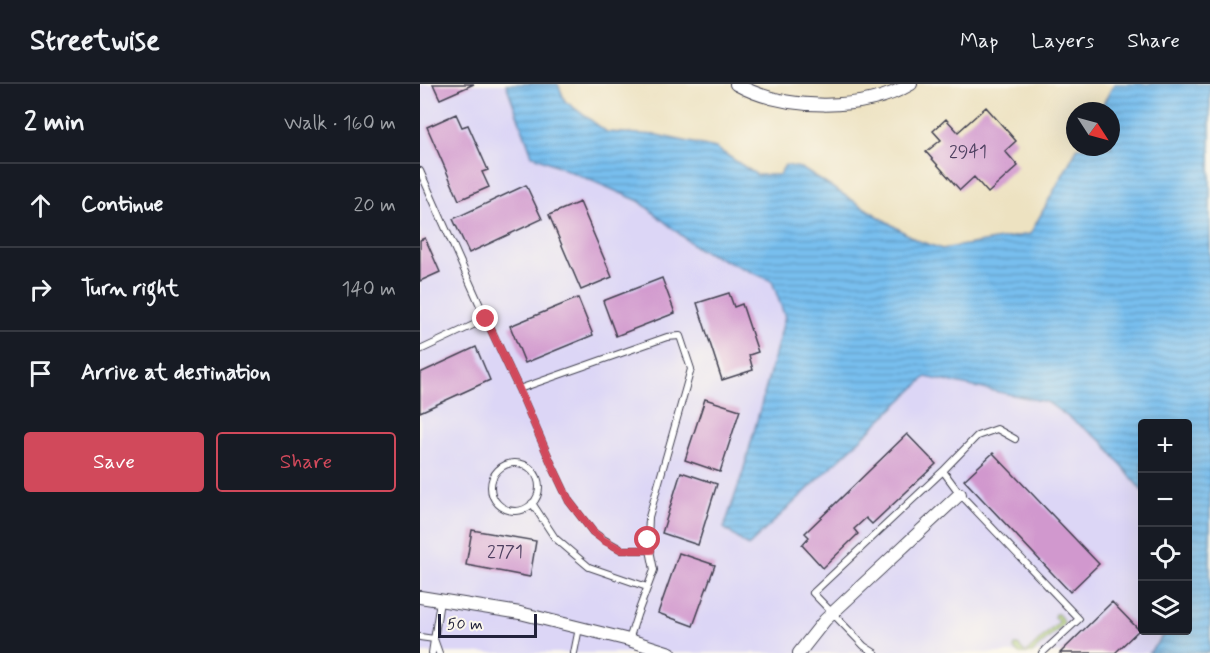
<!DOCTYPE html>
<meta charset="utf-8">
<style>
:root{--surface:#171b24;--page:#242831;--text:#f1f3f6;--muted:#9ea1a6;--line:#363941;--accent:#d1495b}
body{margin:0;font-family:Mynerve,sans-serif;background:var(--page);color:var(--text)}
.controls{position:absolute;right:18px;bottom:18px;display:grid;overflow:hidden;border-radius:6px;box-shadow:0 6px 24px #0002}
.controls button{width:54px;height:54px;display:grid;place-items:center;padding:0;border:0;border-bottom:2px solid var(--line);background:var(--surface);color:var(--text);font:30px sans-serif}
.compass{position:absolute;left:646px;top:18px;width:54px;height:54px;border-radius:50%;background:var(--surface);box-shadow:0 6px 24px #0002;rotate:126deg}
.scale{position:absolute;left:18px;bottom:15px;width:99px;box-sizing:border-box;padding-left:6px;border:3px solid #22223b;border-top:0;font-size:16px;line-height:21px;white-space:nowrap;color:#22223b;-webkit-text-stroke:4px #fbf7ec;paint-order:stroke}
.stop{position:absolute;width:18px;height:18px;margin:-14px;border:4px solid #d1495b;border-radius:50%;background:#fff}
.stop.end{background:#d1495b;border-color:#fff;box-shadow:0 2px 6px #0008}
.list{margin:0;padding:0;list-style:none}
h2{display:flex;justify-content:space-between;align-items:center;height:78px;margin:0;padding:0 24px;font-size:26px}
h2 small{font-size:20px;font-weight:400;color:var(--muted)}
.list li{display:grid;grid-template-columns:39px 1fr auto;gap:18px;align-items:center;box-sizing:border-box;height:84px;padding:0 24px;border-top:2px solid var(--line)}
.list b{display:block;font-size:22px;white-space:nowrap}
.list em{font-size:20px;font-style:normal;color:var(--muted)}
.actions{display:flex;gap:12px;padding:18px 24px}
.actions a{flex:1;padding:14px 0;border:2px solid var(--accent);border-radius:6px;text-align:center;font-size:21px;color:var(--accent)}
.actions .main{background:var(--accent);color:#fff}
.icon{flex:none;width:33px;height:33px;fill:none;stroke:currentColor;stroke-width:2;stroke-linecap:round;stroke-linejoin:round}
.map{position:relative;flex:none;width:790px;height:569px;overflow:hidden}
header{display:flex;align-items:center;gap:36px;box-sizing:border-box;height:84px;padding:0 30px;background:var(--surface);border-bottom:2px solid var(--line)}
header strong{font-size:28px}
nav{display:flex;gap:33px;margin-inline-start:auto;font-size:21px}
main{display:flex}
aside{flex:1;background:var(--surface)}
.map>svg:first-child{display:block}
.built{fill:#dcd6f6}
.green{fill:#abcc74;stroke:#667758;stroke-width:1.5}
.water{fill:url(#water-rules);stroke:#4d7095;stroke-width:1.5}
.building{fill:#d198ce}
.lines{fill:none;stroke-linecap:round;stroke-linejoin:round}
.lane-casing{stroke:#403f4f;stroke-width:8}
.street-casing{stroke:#403f4f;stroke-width:14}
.lane{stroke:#fff;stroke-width:6}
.street{stroke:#fff;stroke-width:12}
.route{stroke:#d1495b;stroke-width:8}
.labels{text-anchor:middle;stroke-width:6;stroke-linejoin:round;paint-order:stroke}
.number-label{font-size:18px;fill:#4e4060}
</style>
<header>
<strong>Streetwise</strong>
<nav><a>Map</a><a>Layers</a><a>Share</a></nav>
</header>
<main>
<aside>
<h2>2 min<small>Walk · 160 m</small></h2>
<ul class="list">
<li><svg class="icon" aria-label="ahead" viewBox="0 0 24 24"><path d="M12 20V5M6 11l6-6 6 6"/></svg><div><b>Continue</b></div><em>20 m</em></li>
<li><svg class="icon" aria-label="right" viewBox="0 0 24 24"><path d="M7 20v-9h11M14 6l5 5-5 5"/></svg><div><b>Turn right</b></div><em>140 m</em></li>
<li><svg class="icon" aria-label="arrive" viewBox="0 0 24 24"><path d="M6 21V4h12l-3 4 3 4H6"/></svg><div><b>Arrive at destination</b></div></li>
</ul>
<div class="actions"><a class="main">Save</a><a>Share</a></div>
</aside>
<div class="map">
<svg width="790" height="569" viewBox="0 0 790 569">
<defs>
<pattern id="water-rules" width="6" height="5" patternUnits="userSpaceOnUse" patternTransform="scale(1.5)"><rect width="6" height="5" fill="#78bfef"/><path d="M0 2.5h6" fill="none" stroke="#629bc3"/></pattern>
</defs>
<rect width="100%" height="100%" fill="#fbf7ec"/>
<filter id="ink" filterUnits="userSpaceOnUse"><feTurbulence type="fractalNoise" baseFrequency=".0167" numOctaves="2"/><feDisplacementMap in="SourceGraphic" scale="12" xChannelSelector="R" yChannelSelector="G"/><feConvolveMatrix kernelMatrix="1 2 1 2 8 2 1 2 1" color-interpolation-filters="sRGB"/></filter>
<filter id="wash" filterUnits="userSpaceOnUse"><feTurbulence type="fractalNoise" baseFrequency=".008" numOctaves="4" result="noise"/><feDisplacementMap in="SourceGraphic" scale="24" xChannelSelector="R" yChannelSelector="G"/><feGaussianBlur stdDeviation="1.35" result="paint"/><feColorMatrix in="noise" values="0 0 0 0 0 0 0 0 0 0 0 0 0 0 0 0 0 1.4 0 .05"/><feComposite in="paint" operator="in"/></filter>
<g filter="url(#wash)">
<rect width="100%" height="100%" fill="#ede2c1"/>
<path class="built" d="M0 0H86L112 71 219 117 277 164 351 197 366 233 323 388 304 444 329 461 506 293 627 317 683 358 722 407V546L747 547 729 569H0Z"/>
<path class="green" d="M635 530H638L643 536 644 540 612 569H598L594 564 595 561H598L606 569 639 538 634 533Z"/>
<path class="water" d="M86 0H138L145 17 187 48 237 51 296 64 337 91H359L365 81 381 84 496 156 522 165 610 150 658 63H691V27H679L694 0H790V569H729L747 547 768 546V340H722V407L683 358 627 318 506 293 328 462 304 444 323 388 365 233 352 197 277 164 219 117 112 71Z"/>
<g id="blocks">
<path class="building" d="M13 0H54L20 15Z
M566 23 596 57 585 67 598 82 568 109 554 93 540 106 506 68 521 56 513 47 526 35 538 48Z
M36 30 42 43 48 41 68 86 62 88 69 103 39 116 7 43Z
M106 101 122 135 49 169 33 135Z
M160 118 192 193 161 206 129 131Z
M5 154 20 188 0 197V156Z
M242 194 255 229 196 252 183 217Z
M309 209 314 223 322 220 338 268 329 271 333 286 302 296 277 219Z
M158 214 173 251 105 279 90 242Z
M56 263 70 296 0 328V289Z
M285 315 320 326 300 388 265 376Z
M487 350 516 380 452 440 446 434 434 445 438 450 403 484 382 461 389 453 385 449Z
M573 369 679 480 650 508 544 396Z
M261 388 297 400 278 461 242 449Z
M52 446 116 457 110 493 46 481Z
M259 469 295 481 273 542 238 529Z
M692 518 719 546 695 569H640Z"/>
</g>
</g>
<g filter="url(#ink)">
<use href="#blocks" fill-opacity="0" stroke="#403f4f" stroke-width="1.5"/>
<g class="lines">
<defs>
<path id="lane" d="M0 87 66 235 99 305 132 381 149 417 173 448 183 455 202 466H231
M0 266 66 235
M99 305 247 253 260 252 271 285 229 433 228 456 234 486 217 531 209 556
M71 403a24 24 0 1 1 48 0a24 24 0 1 1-48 0Z
M523 387 540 410 659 535 622 569
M112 419 135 454 169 483 227 503
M0 553 14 555 19 569
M12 569 20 517
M154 569 159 544
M455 569 444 562 393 509 523 387 557 352 577 345 595 355"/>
<path id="street" d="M316 0C365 27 443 28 491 0
M0 513 100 529 209 556 250 569
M379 569 405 536 540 410"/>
</defs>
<use href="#lane" class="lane-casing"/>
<use href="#street" class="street-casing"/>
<use href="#lane" class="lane"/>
<use href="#street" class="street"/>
</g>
</g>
<g class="lines" filter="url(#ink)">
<path class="route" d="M66 235 99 305 132 381 149 417 173 448 183 456 202 466H231L228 456"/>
</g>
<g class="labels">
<g class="number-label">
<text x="548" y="73">2941</text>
<text x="85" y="473">2771</text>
</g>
</g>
</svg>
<div class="controls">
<button>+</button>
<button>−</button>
<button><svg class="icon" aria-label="locate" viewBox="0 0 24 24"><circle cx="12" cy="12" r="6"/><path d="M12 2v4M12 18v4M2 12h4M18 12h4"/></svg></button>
<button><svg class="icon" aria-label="layers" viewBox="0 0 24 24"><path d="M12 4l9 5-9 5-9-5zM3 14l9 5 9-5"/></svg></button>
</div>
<svg class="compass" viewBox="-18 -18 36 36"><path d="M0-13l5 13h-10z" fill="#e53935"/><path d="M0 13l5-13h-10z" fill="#9ea1a6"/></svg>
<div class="scale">50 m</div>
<div class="stop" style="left:228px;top:456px"></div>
<div class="stop end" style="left:66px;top:235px"></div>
</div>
</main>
